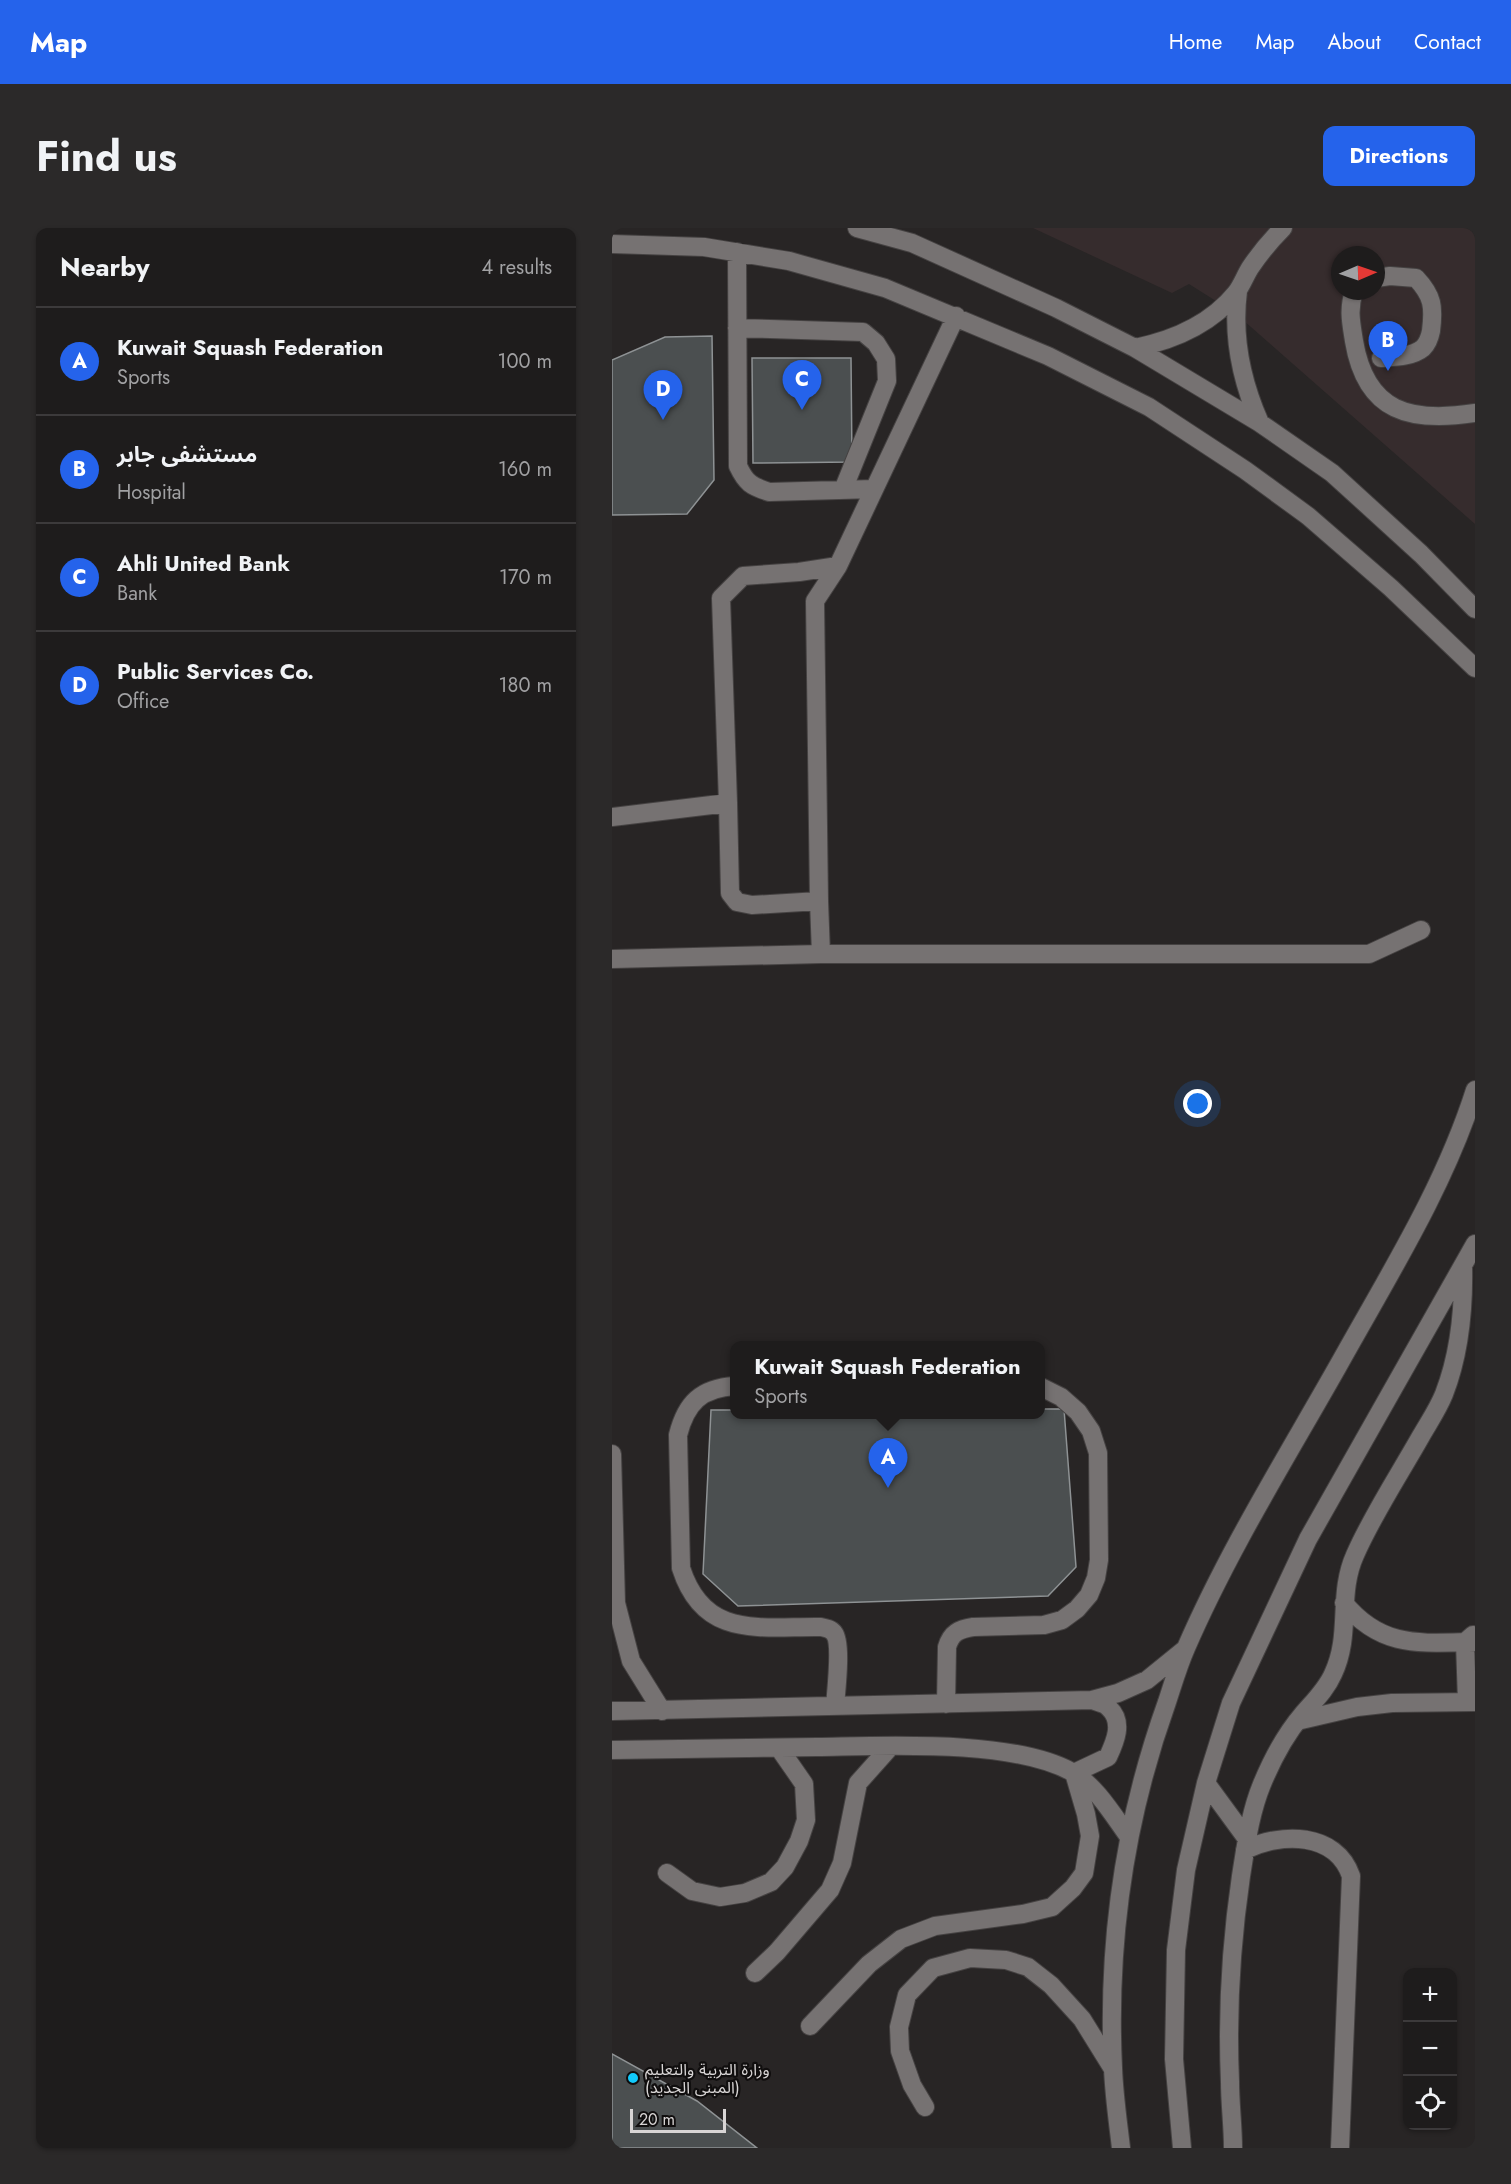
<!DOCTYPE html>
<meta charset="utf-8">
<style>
:root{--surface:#1e1c1c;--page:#2b2929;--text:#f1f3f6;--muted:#a1a1a3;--line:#3c3a3b;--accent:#2563eb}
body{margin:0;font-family:Jost,"Noto Sans Arabic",sans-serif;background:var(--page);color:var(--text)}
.controls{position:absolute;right:18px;bottom:18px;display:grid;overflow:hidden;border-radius:12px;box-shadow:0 2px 4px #0004}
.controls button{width:54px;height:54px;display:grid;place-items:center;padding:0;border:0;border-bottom:2px solid var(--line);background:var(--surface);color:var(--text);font:30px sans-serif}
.compass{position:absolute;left:719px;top:18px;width:54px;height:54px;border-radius:50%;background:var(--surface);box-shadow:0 2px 4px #0004;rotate:88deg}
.scale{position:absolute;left:18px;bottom:15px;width:96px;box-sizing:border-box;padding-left:6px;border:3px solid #d8d5d5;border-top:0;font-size:16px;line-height:21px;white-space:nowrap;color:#d8d5d5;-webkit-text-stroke:4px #100e0e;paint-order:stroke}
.you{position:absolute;left:586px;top:876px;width:21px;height:21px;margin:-15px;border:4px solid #fff;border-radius:50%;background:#1a73e8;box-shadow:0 0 0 9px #1a73e833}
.badge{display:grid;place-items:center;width:39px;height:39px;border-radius:50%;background:var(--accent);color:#fff;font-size:20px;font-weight:700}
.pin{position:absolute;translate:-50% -50px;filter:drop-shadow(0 2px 3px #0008)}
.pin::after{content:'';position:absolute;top:32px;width:21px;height:18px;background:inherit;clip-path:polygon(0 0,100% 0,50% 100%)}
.popup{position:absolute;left:118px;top:1113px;width:315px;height:78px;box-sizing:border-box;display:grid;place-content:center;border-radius:12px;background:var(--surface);filter:drop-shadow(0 2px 4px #0005);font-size:20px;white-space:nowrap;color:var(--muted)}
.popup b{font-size:22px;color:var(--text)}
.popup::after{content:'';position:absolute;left:50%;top:100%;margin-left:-12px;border:12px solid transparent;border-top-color:var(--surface)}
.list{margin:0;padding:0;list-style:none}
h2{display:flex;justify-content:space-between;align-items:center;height:78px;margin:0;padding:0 24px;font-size:26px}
h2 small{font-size:20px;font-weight:400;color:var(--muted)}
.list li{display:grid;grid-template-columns:39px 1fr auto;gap:18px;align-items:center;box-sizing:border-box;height:108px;padding:0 24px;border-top:2px solid var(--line)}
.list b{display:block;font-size:22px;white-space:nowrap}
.list p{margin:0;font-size:20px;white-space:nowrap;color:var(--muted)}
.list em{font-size:20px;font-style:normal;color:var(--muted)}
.icon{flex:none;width:33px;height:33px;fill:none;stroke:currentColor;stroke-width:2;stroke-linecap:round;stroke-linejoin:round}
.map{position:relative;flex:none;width:863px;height:1920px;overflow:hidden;border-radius:12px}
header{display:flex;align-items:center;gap:36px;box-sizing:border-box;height:84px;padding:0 30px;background:var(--accent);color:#fff}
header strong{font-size:28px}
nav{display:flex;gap:33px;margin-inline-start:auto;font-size:21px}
.intro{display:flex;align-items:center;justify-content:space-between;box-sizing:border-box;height:144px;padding:0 36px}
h1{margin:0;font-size:42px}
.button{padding:15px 27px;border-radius:12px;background:var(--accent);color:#fff;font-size:21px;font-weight:700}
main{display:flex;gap:36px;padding:0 36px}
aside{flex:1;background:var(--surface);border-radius:12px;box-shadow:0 2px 4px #0004}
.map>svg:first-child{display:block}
.built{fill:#362c2d;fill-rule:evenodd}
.building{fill:#4b4f50;stroke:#8e9294;stroke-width:1.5}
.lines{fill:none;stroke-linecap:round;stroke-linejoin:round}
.minor-casing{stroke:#454242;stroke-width:20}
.minor{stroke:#767272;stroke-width:18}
.poi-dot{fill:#12cafb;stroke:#100e0e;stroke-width:2}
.labels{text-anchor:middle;stroke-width:4.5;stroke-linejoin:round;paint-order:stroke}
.poi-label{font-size:16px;fill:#d8d5d5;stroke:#100e0e;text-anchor:start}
</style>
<header>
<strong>Map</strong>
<nav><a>Home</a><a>Map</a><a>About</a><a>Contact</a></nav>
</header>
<div class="intro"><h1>Find us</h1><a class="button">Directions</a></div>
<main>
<aside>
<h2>Nearby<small>4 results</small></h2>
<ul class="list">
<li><span class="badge">A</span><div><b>Kuwait Squash Federation</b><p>Sports</p></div><em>100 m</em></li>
<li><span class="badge">B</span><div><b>مستشفى جابر</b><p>Hospital</p></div><em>160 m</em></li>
<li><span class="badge">C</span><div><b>Ahli United Bank</b><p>Bank</p></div><em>170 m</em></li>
<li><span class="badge">D</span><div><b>Public Services Co.</b><p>Office</p></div><em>180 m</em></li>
</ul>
</aside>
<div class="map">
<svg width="863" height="1920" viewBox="0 0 863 1920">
<rect width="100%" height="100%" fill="#282525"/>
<path class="built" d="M421 0H863V296L623 85 577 56 560 65ZM728 27H764V63H728Z"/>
<path class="building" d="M100 108 102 252 75 286 0 287V132L53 109Z
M140 130H239L240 234 141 235Z
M429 1181H452L464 1339 436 1368 126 1378 91 1346 99 1182H123V1186H429Z
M0 1826 85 1873 145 1920H0Z"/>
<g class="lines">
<defs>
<path id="minor" d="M245 0 300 15 444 80 523 120 648 195 720 245 809 326 863 381
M0 16 92 19 177 33 273 60 436 128 537 179 633 242 696 288 779 360 863 440
M125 24 126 238C134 255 139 258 157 264L262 261
M764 50 778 48 804 50C821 68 822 79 819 103 818 108 815 116 811 120 800 129 782 129 769 130
M626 63C620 109 629 152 648 195
M742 63C736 82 739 94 742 113 754 185 799 195 863 185
M125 100 251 104 264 115 274 131 275 153 231 262
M523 120C562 112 599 96 624 65 630 57 633 48 638 40 648 25 659 12 671 0
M116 575 118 665 125 674 140 677 207 673 203 373 226 338
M0 589 116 575 109 370 131 348 187 344 226 338 344 88
M207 673 209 726
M0 731 209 726H757L809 702
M123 1158C89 1160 74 1175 66 1207L69 1340C92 1412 148 1398 209 1399 214 1400 219 1401 222 1405 230 1415 224 1464 223 1478
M0 1226 4 1375 19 1433 50 1483
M732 1375C770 1421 809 1415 863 1414
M855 1474 853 1414 861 1407
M334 1476 335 1419C339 1405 347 1401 361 1399L432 1397 450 1392 465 1381 477 1367 484 1350 487 1332 486 1225 479 1203 466 1184 449 1169 429 1159
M0 1483 480 1472 506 1465 535 1452 572 1422
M685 1493 745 1479 780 1475 863 1474
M0 1522C68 1521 136 1520 205 1519 273 1518 401 1511 460 1544 484 1558 501 1587 517 1609
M594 1555 635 1611
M633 1622C669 1604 724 1604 739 1648L728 1920
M55 1645 80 1663 108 1669 133 1665 159 1654 173 1639 187 1613 194 1592 192 1556 167 1520
M143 1745 165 1724 218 1662 230 1635 246 1555 279 1518
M198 1798 257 1736 289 1711 323 1698 411 1686 440 1679 461 1660 472 1645 478 1608 474 1586 462 1545 496 1529C503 1514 512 1494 497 1480 494 1476 485 1474 480 1472
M313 1879 300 1857 288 1823 287 1799 295 1767 321 1740 358 1730 394 1732 416 1739 439 1757 470 1791 501 1841
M509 1920C506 1894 502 1867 501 1840 495 1716 513 1591 555 1474 561 1456 566 1438 574 1420 616 1323 674 1230 726 1138 776 1048 832 960 863 862
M570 1920 562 1831 564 1722 574 1642 594 1555 619 1475 696 1311 863 1016
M621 1920C621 1898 618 1876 618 1854 615 1785 619 1716 629 1648 634 1617 638 1585 650 1556 660 1532 673 1507 690 1487 701 1474 714 1462 721 1446 740 1406 725 1367 743 1327 761 1286 787 1247 809 1208 817 1194 826 1181 832 1166 848 1125 852 1081 851 1037"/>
</defs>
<use href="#minor" class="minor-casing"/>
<use href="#minor" class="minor"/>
</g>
<circle class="poi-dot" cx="21" cy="1850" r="6"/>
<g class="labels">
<g class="poi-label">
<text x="33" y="1847">وزارة التربية والتعليم<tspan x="33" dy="18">(المبنى الجديد)</tspan></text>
</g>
</g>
</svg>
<div class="controls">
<button>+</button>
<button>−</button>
<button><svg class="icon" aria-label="locate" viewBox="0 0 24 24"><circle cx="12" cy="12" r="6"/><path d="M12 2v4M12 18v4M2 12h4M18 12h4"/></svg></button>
</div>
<svg class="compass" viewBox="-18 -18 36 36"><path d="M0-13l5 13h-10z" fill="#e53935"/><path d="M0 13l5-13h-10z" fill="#a1a1a3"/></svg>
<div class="scale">20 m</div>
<div class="you"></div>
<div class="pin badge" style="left:276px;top:1260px">A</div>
<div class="popup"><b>Kuwait Squash Federation</b>Sports</div>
<div class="pin badge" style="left:776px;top:143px">B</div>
<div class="pin badge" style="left:190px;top:182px">C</div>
<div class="pin badge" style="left:51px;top:192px">D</div>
</div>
</main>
